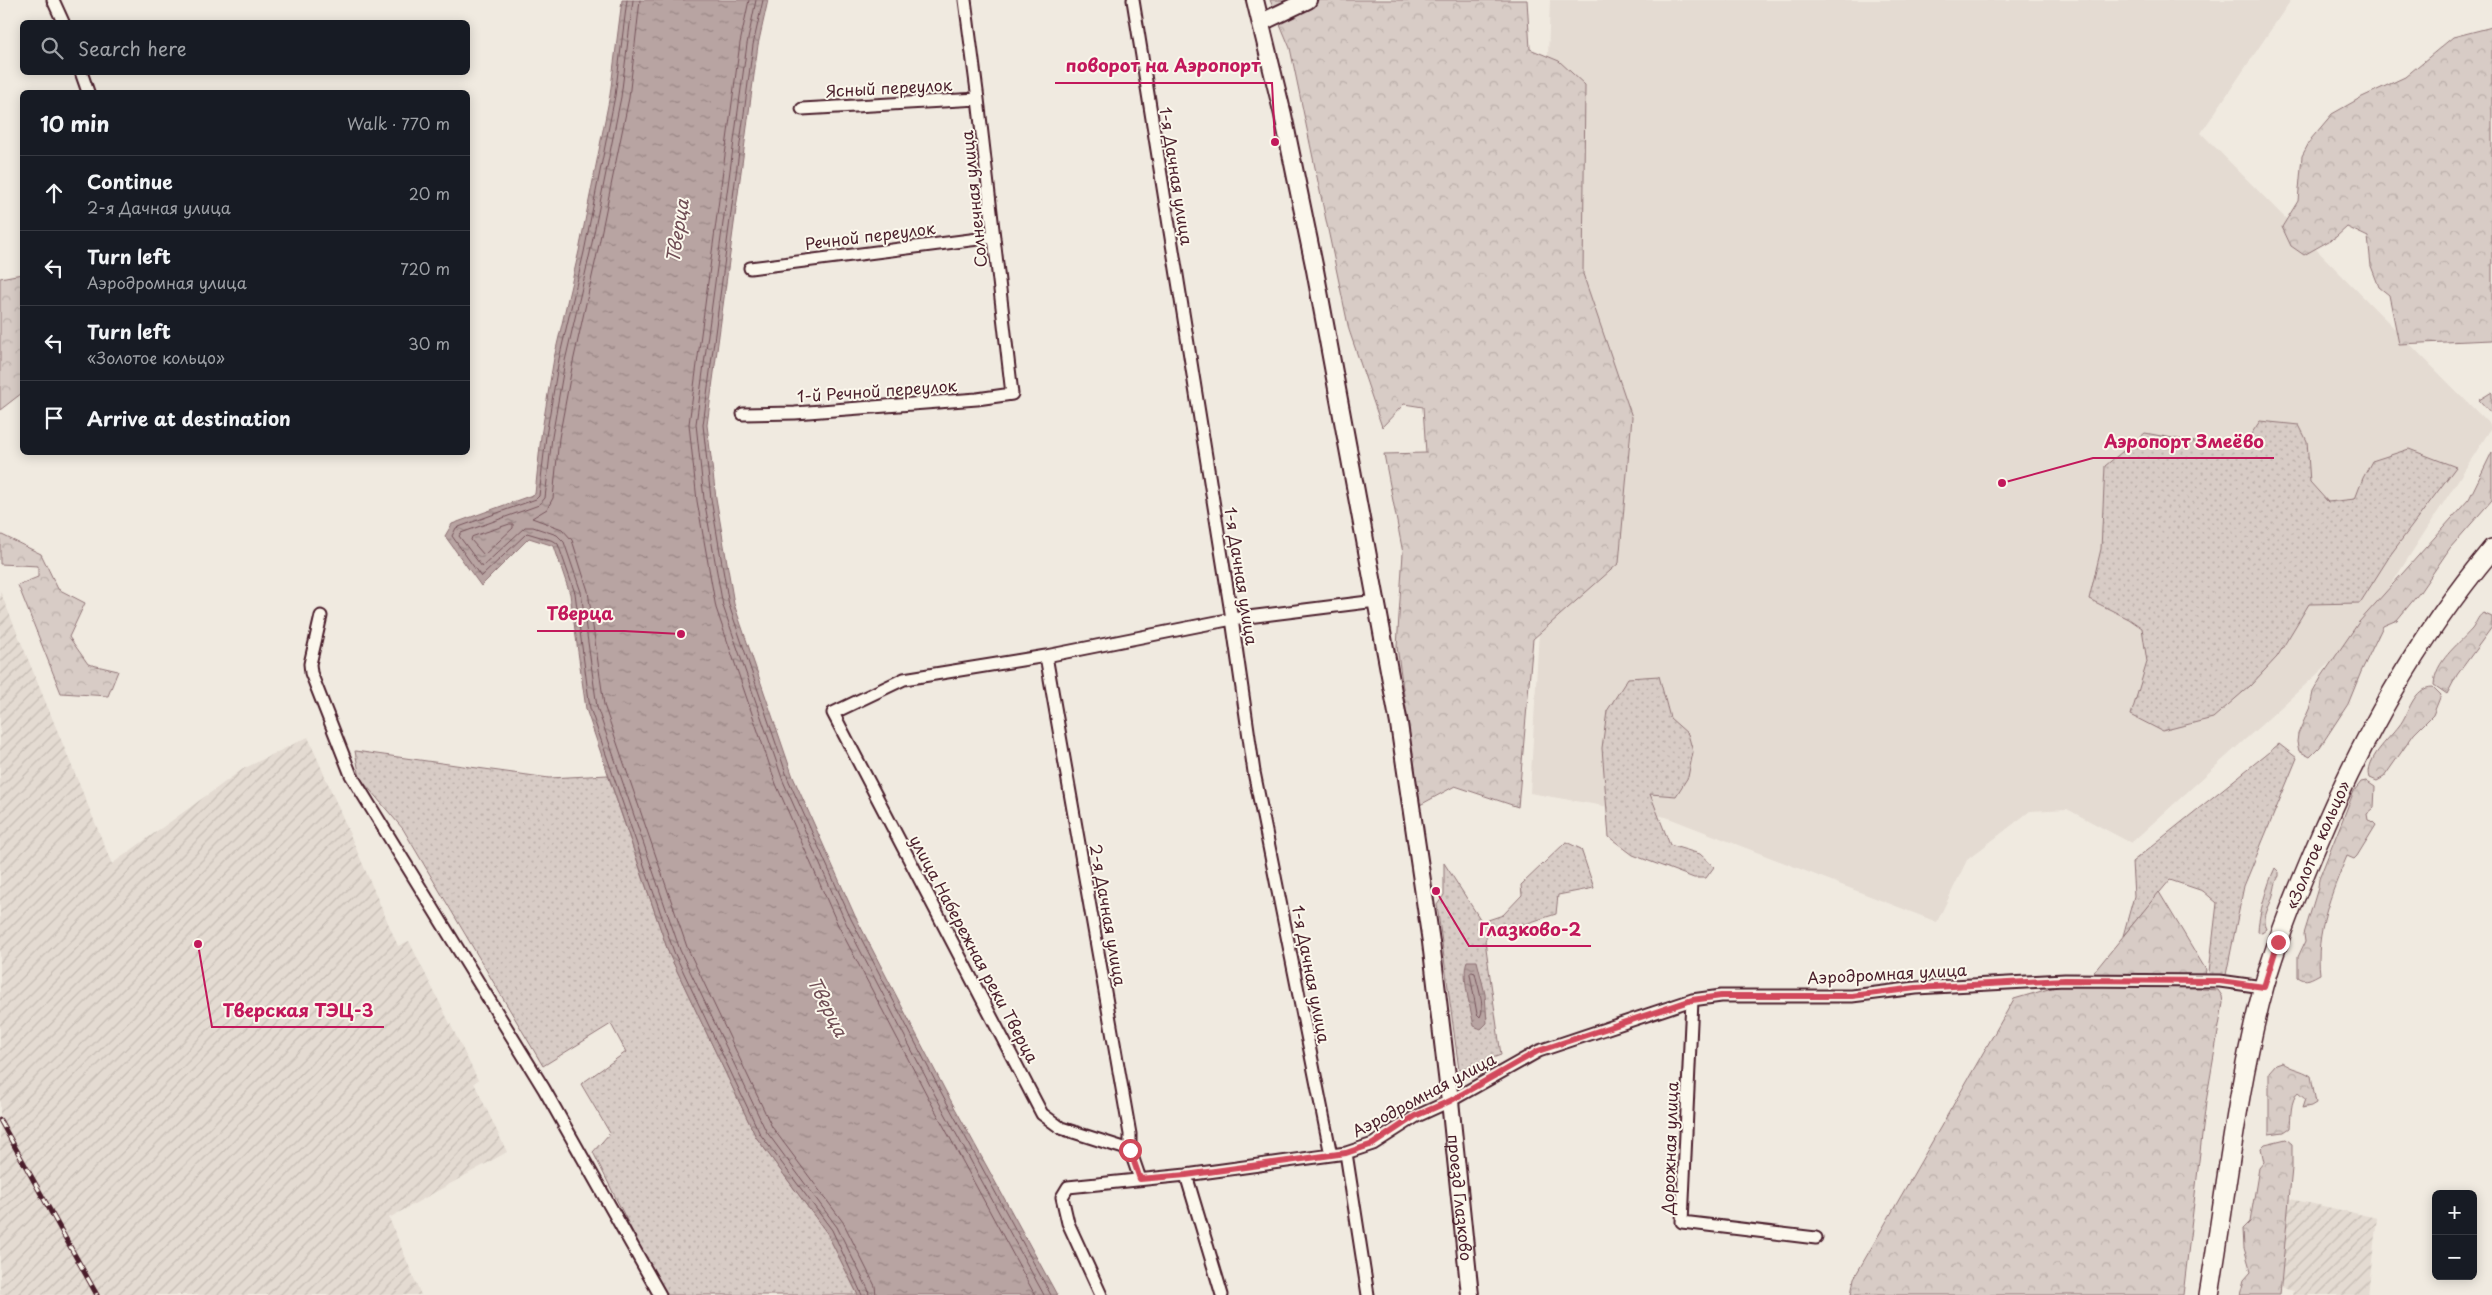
<!DOCTYPE html>
<meta charset="utf-8">
<style>
:root{--surface:#171b24;--page:#20242c;--text:#f1f3f6;--muted:#9ea1a6;--line:#363941}
body{margin:0;font-family:"Playpen Sans",sans-serif;background:var(--page);color:var(--text)}
.controls{position:absolute;right:15px;bottom:15px;display:grid;overflow:hidden;border-radius:8px;box-shadow:0 2px 12px #0003}
.controls button{width:45px;height:45px;display:grid;place-items:center;padding:0;border:0;border-bottom:1px solid var(--line);background:var(--surface);color:var(--text);font:25px sans-serif}
.stop{position:absolute;width:15px;height:15px;margin:-11px;border:4px solid #d1495b;border-radius:50%;background:#fff}
.stop.end{background:#d1495b;border-color:#fff;box-shadow:0 1px 5px #0008}
.list{margin:0;padding:0;list-style:none}
h2{display:flex;justify-content:space-between;align-items:center;height:65px;margin:0;padding:0 20px;font-size:21px}
h2 small{font-size:16px;font-weight:400;color:var(--muted)}
.list li{display:grid;grid-template-columns:32px 1fr auto;gap:15px;align-items:center;box-sizing:border-box;height:75px;padding:0 20px;border-top:1px solid var(--line)}
.list b{display:block;font-size:19px;white-space:nowrap}
.list p{margin:0;font-size:16px;white-space:nowrap;color:var(--muted)}
.list em{font-size:16px;font-style:normal;color:var(--muted)}
.icon{flex:none;width:28px;height:28px;fill:none;stroke:currentColor;stroke-width:2;stroke-linecap:round;stroke-linejoin:round}
.map{position:relative;flex:none;width:2492px;height:1295px;overflow:hidden}
.search{position:absolute;background:var(--surface);box-shadow:0 2px 12px #0003;left:20px;top:20px;width:450px;height:55px;display:flex;align-items:center;gap:12px;box-sizing:border-box;padding:0 18px;border-radius:8px;color:var(--muted);font-size:19px}
.panel{position:absolute;background:var(--surface);box-shadow:0 2px 12px #0003;left:20px;top:90px;width:450px;height:365px;border-radius:8px}
.map>svg:first-child{display:block}
.built{fill:#e4dbd2}
.industrial{fill:url(#industrial-furrows)}
.grass{fill:url(#grass-dots);stroke:#917678}
.forest{fill:url(#forest-crowns);stroke:#917678}
.water{fill:url(#water-ripples);stroke:#8c6f72}
.lines{fill:none;stroke-linecap:round;stroke-linejoin:round}
.shore{stroke:#76545b;stroke-width:1}
.street-casing{stroke:#4a1f2b;stroke-width:15}
.secondary-casing{stroke:#4a1f2b;stroke-width:20}
.primary-casing{stroke:#4a1f2b;stroke-width:22}
.street{stroke:#fbf7ec;stroke-width:11}
.secondary{stroke:#fbf7ec;stroke-width:16}
.primary{stroke:#fbf7ec;stroke-width:19}
.rail-casing{stroke:#4a1f2b;stroke-width:5}
.rail{stroke:#fbf7ec;stroke-width:3;stroke-dasharray:9;stroke-linecap:butt}
.route{stroke:#d1495b;stroke-width:6}
.labels{text-anchor:middle;stroke-width:4;stroke-linejoin:round;paint-order:stroke}
.street-label{font-size:16px;fill:#4a1f2b;stroke:#fbf7ec}
.water-label{font-size:18px;font-style:italic;fill:#704e55;stroke:#fbf7ec}
.leader{fill:none;stroke:#c2185b;stroke-width:2}
.callout-dot{fill:#c2185b;stroke:#fbf7ec;stroke-width:2}
.callout-label{font-size:18px;text-anchor:middle;font-weight:bold;fill:#c2185b;stroke:#fbf7ec;stroke-width:4;stroke-linejoin:round;paint-order:stroke}
</style>
<div class="map">
<svg width="2492" height="1295" viewBox="0 0 2492 1295">
<defs>
<pattern id="industrial-furrows" width="10" height="10" patternUnits="userSpaceOnUse" patternTransform="scale(1.25)"><rect width="10" height="10" fill="#e4dbd2"/><path d="M-1 1l2-2M0 10L10 0M9 11l2-2" fill="none" stroke="#c5bcb4"/></pattern>
<pattern id="grass-dots" width="8" height="8" patternUnits="userSpaceOnUse" patternTransform="scale(1.25)"><rect width="8" height="8" fill="#d8ccc6"/><path d="M2 2h.1M6 6h.1" fill="none" stroke="#bbafaa" stroke-width="1.8" stroke-linecap="round"/></pattern>
<pattern id="forest-crowns" width="20" height="18" patternUnits="userSpaceOnUse" patternTransform="scale(1.25)"><rect width="20" height="18" fill="#d8ccc6"/><path d="M2 6a3 3 0 1 1 6 0M12 15a3 3 0 1 1 6 0" fill="none" stroke="#bbafaa"/></pattern>
<pattern id="water-ripples" width="26" height="14" patternUnits="userSpaceOnUse" patternTransform="scale(1.25)"><rect width="26" height="14" fill="#b8a4a2"/><path d="M2 4q2-2 4 0t4 0M15 11q2-2 4 0t4 0" fill="none" stroke="#988584"/></pattern>
</defs>
<rect width="100%" height="100%" fill="#f0eae0"/>
<filter id="ink" filterUnits="userSpaceOnUse"><feTurbulence type="fractalNoise" baseFrequency=".02" numOctaves="2"/><feDisplacementMap in="SourceGraphic" scale="10" xChannelSelector="R" yChannelSelector="G"/><feConvolveMatrix kernelMatrix="1 2 1 2 8 2 1 2 1" color-interpolation-filters="sRGB"/></filter>
<g filter="url(#ink)">
<path class="built" d="M1550 0H2291L2201 133 2492 427 2357 638 2131 843 2067 809 2030 811 1967 860 1937 922 1666 817 1530 793 1544 539 1545 145Z"/>
<path class="industrial" d="M0 591 112 864 243 769 308 737 398 946 409 941 478 1080 474 1083 507 1152 389 1218 421 1295H0Z
M2286 1198 2377 1218 2368 1295H2292L2293 1291 2281 1288Z"/>
<path class="grass" d="M2260 421 2299 425 2307 441 2310 482 2328 502 2355 499 2363 478 2372 461 2409 449 2456 467 2391 554 2360 603 2309 604 2277 657 2250 686 2213 718 2162 731 2131 715 2147 662 2142 628 2129 619 2089 599 2101 549 2105 466 2145 433 2200 443H2245Z
M1659 676 1670 718 1688 734 1693 752 1688 777 1676 796 1650 794 1670 845 1700 854 1714 867 1706 878H1694L1633 855 1609 837 1602 748 1607 711 1628 678Z
M2279 744 2297 758 2244 886 2226 975 2215 980 2209 972 2217 903 2203 891 2170 880 2123 936 2134 896 2132 862Z
M355 751 549 778 608 775 669 954 756 1137 827 1233 858 1295H664L593 1152 610 1133 581 1084 626 1052 611 1024 543 1066 403 829 360 778Z
M1566 842 1581 849 1594 888 1558 895 1556 914 1487 936 1485 941 1501 1055 1459 1070 1437 905 1444 895V863L1482 922 1503 915 1522 895 1521 885Z
M2275 868 2279 872V876C2275 882 2275 889 2273 895 2270 907 2261 917 2267 929L2262 933 2258 932C2258 916 2268 882 2275 868Z"/>
<path class="forest" d="M1270 0H1527L1530 49 1559 61 1585 85 1583 274 1632 417 1619 563 1533 639 1518 807 1455 786 1420 805 1397 647 1403 553 1384 454 1426 453 1423 407 1404 404 1382 427 1349 330 1290 48Z
M2492 27V340L2399 344 2389 295 2379 287 2371 266 2368 237 2347 227 2336 237 2304 255 2291 246 2282 227 2298 201 2302 156 2311 139 2332 114 2362 97 2405 77 2453 37Z
M22 274V393L0 410V278Z
M2492 392V414L2479 400Z
M2492 452V500L2450 548 2420 592 2397 620 2383 626 2361 672 2348 704 2320 747 2310 757 2299 751 2297 742 2298 734 2310 707 2313 692 2322 676 2359 622 2469 499Z
M0 534 41 554 58 589 85 603 69 637 88 664 118 671 108 696 61 693 18 585 38 577V566L0 564Z
M2483 613 2492 617V627L2457 675 2447 694 2434 685C2435 661 2457 646 2472 629 2476 624 2477 617 2483 613Z
M2433 687 2441 695 2433 715 2414 734 2384 777 2377 781 2370 778C2364 760 2389 739 2399 726 2409 714 2413 687 2433 687Z
M2366 781 2375 787 2374 808 2367 814 2368 820 2372 821 2376 825 2357 856 2354 859 2347 856C2331 894 2315 933 2320 974 2312 978 2306 983 2298 977V957L2305 942 2304 934 2318 888 2319 879 2354 791 2361 782Z
M2159 892 2206 970 2202 989 2218 990 2222 996 2223 1003 2206 1102 2183 1295H1851L1854 1278 2014 999 2090 977Z
M2282 1062C2292 1070 2301 1069 2311 1076L2316 1103 2311 1106 2302 1108 2305 1099 2298 1093C2290 1100 2291 1117 2290 1128L2284 1132 2269 1134V1072L2276 1064Z
M2286 1139 2292 1144V1168L2280 1295H2240L2244 1280 2251 1272 2244 1248 2243 1229 2250 1222 2259 1168 2264 1162 2261 1148 2265 1144Z"/>
<path class="water" d="M622 0H768L758 45 707 425 716 498 734 604 793 777 855 916 945 1090 1057 1295H858L827 1233 756 1137 669 954 586 709 570 594 554 546 529 538 481 586 445 536 452 524 535 494 541 436 554 358 579 251 610 95Z
M1467 961H1477L1485 994 1487 1023 1481 1029 1474 1026C1471 1010 1461 976 1467 961Z"/>
<g class="lines">
<path class="shore" d="M627 0 615 96 584 252 559 359 546 436 539 496 536 499 456 528 452 536 481 577 527 533 554 541 558 544 575 593 590 708 674 952 760 1134 832 1230 862 1295
M633 0 621 97 590 253 565 361 552 437 545 498 539 505 461 533 459 536 482 567 525 527H533L557 535 564 542 581 592 597 707 680 950 766 1131 837 1227 868 1289 869 1295
M640 0 629 98 597 254 573 362 559 438 553 498 547 509 532 518 562 529 572 540 588 591 604 705 687 947 772 1127 843 1222 875 1286 876 1295
M749 0 740 43 689 424 697 501 716 608 776 784 838 925 929 1099 1035 1295
M756 0 747 44 696 424 704 499 723 606 783 781 845 921 935 1095 1044 1295
M763 0 753 45 703 425 711 499 729 605 788 779 851 919 941 1092 1051 1295
M510 524H513V528L484 555 471 540 472 537Z
M1472 972 1475 973C1477 984 1486 1008 1480 1017L1477 1014 1470 974Z"/>
<defs>
<path id="street" d="M53 0 63 22
M1133 0 1232 619 1254 772 1331 1155
M81 72 88 92
M802 109 978 99
M750 268 994 237
M743 414 795 413 977 399 1012 394 978 99 965 0
M321 616 310 664 311 673 351 775 544 1089 660 1295
M1046 656 1130 1134V1150L1140 1179
M1692 1000 1682 1222 1816 1238
M1130 1150 1061 1128 1042 1114 833 713 904 679 1046 656 1232 619 1376 601
M1346 1153 1368 1295
M1186 1175 1222 1295
M1101 1295 1068 1223 1062 1197 1068 1187 1186 1175 1346 1153 1373 1144 1415 1117 1450 1101 1539 1051 1692 1000 1721 996H1852L1916 988 2065 980 2220 981 2263 987"/>
<g id="secondary">
<path id="s1" d="M1255 0 1283 115 1315 270 1399 724 1431 942 1450 1101 1470 1295"/>
<path d="M1262 22 1308 0"/>
</g>
<g id="primary">
<path id="s2" d="M2209 1295C2226 1194 2237 1085 2264 986 2277 940 2296 894 2315 849 2361 740 2416 640 2492 549"/>
</g>
</defs>
<use href="#street" class="street-casing"/>
<use href="#secondary" class="secondary-casing"/>
<use href="#primary" class="primary-casing"/>
<use href="#street" class="street"/>
<use href="#secondary" class="secondary"/>
<use href="#primary" class="primary"/>
<defs>
<path id="rail" d="M0 1120 97 1295"/>
</defs>
<use href="#rail" class="rail-casing"/>
<use href="#rail" class="rail"/>
</g>
</g>
<g class="lines" filter="url(#ink)">
<path class="route" d="M1130 1150 1140 1179 1186 1175 1346 1153 1373 1144 1415 1116 1450 1101 1538 1051 1692 1000 1721 996H1852L1916 988 2065 980 2220 981 2264 987 2278 942"/>
</g>
<g class="labels">
<g class="street-label">
<text transform="translate(889 88) rotate(-3)" y="6">Ясный переулок</text>
<text transform="translate(1176 176) rotate(81)" y="6">1-я Дачная улица</text>
<text transform="translate(974 199) rotate(-96)" y="6">Солнечная улица</text>
<text transform="translate(870 236) rotate(-7)" y="6">Речной переулок</text>
<text transform="translate(877 391) rotate(-4)" y="6">1-й Речной переулок</text>
<text transform="translate(1241 576) rotate(81)" y="6">1-я Дачная улица</text>
<text dy="6" stroke="none"><textPath href="#s2" startOffset="465">«Золотое кольцо»</textPath></text>
<text transform="translate(1108 915) rotate(80)" y="6">2-я Дачная улица</text>
<text transform="translate(974 949) rotate(62)" y="6">улица Набережная реки Тверца</text>
<text transform="translate(1311 974) rotate(79)" y="6">1-я Дачная улица</text>
<text transform="translate(1887 974) rotate(-3)" y="6">Аэродромная улица</text>
<text transform="translate(1424 1095) rotate(-28)" y="6">Аэродромная улица</text>
<text transform="translate(1670 1148) rotate(-88)" y="6">Дорожная улица</text>
<text dy="6" stroke="none"><textPath href="#s1" startOffset="1216">проезд Глазково</textPath></text>
</g>
<g class="water-label">
<text transform="translate(678 231) rotate(-81)" y="6">Тверца</text>
<text transform="translate(827 1007) rotate(63)" y="6">Тверца</text>
</g>
</g>
<path class="leader" d="M1275 142L1272 83H1055M2002 483L2093 458H2274M681 634L624 631H537M1436 891L1469 946H1591M198 944L212 1027H384"/>
<g class="callout-dot">
<circle cx="1275" cy="142" r="5"/>
<circle cx="2002" cy="483" r="5"/>
<circle cx="681" cy="634" r="5"/>
<circle cx="1436" cy="891" r="5"/>
<circle cx="198" cy="944" r="5"/>
</g>
<g class="callout-label">
<text x="1163" y="72">поворот на Аэропорт</text>
<text x="2184" y="448">Аэропорт Змеёво</text>
<text x="580" y="620">Тверца</text>
<text x="1530" y="936">Глазково-2</text>
<text x="298" y="1017">Тверская ТЭЦ-3</text>
</g>
</svg>
<div class="controls">
<button>+</button>
<button>−</button>
</div>
<div class="stop" style="left:1130px;top:1150px"></div>
<div class="stop end" style="left:2278px;top:942px"></div>
<div class="search"><svg class="icon" aria-label="search" viewBox="0 0 24 24"><circle cx="10" cy="10" r="6"/><path d="M15 15l6 6"/></svg>Search here</div>
<section class="panel">
<h2>10 min<small>Walk · 770 m</small></h2>
<ul class="list">
<li><svg class="icon" aria-label="ahead" viewBox="0 0 24 24"><path d="M12 20V5M6 11l6-6 6 6"/></svg><div><b>Continue</b><p>2-я Дачная улица</p></div><em>20 m</em></li>
<li><svg class="icon" aria-label="left" viewBox="0 0 24 24"><path d="M17 20v-9H6M10 6l-5 5 5 5"/></svg><div><b>Turn left</b><p>Аэродромная улица</p></div><em>720 m</em></li>
<li><svg class="icon" aria-label="left" viewBox="0 0 24 24"><path d="M17 20v-9H6M10 6l-5 5 5 5"/></svg><div><b>Turn left</b><p>«Золотое кольцо»</p></div><em>30 m</em></li>
<li><svg class="icon" aria-label="arrive" viewBox="0 0 24 24"><path d="M6 21V4h12l-3 4 3 4H6"/></svg><div><b>Arrive at destination</b></div></li>
</ul>
</section>
</div>
